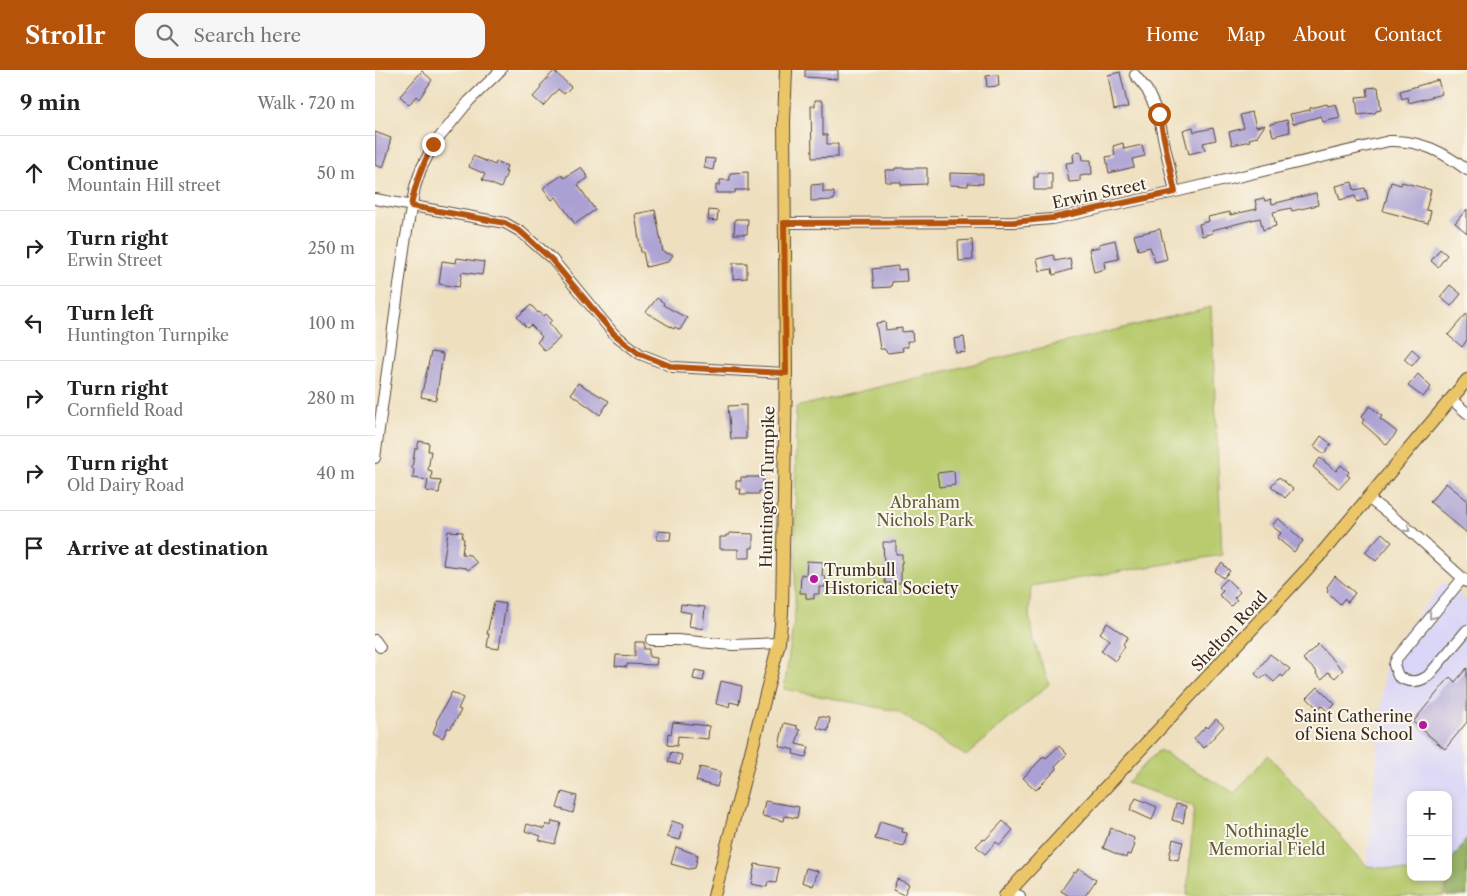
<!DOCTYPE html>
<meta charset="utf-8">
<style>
:root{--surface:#fff;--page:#f6f6f6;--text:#222;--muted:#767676;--line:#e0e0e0;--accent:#b45309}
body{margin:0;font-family:"Libre Caslon Text",serif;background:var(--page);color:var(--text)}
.controls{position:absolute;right:15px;bottom:15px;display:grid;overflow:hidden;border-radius:10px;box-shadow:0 2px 8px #0003}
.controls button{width:45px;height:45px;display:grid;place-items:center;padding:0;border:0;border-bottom:1px solid var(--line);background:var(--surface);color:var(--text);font:25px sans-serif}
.stop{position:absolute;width:15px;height:15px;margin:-11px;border:4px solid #b45309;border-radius:50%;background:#fff}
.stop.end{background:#b45309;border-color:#fff;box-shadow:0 1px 5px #0008}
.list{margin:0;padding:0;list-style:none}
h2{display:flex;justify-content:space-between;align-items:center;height:65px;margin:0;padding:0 20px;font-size:21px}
h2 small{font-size:16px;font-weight:400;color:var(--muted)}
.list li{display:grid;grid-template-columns:32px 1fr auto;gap:15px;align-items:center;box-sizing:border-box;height:75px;padding:0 20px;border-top:1px solid var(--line)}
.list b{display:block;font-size:19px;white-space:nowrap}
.list p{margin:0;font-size:16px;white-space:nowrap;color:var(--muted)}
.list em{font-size:16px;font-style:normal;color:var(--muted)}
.icon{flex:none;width:28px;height:28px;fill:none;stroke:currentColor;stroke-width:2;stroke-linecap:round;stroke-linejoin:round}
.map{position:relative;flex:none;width:1092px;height:826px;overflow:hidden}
header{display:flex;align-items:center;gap:30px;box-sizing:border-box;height:70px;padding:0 25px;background:var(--accent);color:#fff}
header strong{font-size:24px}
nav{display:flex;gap:28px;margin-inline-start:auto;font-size:18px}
.search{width:350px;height:45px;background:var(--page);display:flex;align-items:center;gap:12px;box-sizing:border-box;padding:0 18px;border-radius:15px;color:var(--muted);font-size:19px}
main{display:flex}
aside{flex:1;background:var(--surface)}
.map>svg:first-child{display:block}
.built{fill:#dad6f7}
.green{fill:#b8cb6e;stroke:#7a7a46}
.forest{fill:#92af61;stroke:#666c40}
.building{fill:#aba0d3}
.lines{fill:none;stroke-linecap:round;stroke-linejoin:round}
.minor-casing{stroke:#564536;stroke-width:12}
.major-casing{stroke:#564536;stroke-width:14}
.minor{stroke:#fff;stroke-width:10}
.major{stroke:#ebc669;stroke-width:12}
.oneway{stroke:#a79f9a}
.route{stroke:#b45309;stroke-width:6}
.poi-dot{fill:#b5179e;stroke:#fbf7ec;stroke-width:2}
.labels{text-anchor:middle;stroke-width:4;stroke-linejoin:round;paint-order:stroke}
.street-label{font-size:16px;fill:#3b2a1e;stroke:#fbf7ec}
.park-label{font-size:16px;fill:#605a36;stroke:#fbf7ec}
.poi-label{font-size:16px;fill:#3b2a1e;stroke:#fbf7ec;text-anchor:start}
</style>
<header>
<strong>Strollr</strong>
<div class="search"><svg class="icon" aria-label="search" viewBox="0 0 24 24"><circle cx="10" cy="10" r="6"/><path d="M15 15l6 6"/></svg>Search here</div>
<nav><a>Home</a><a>Map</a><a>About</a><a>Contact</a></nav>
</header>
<main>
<aside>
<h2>9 min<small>Walk · 720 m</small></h2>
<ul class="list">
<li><svg class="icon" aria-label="ahead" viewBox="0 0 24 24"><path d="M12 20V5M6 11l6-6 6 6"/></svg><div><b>Continue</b><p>Mountain Hill street</p></div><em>50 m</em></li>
<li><svg class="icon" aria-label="right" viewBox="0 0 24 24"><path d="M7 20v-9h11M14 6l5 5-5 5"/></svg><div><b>Turn right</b><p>Erwin Street</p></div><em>250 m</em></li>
<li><svg class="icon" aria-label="left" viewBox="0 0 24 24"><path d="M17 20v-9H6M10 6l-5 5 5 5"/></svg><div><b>Turn left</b><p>Huntington Turnpike</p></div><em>100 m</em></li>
<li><svg class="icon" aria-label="right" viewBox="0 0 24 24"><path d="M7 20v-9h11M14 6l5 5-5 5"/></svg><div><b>Turn right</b><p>Cornfield Road</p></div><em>280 m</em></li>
<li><svg class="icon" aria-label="right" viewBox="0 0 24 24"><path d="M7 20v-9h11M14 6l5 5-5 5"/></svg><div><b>Turn right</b><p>Old Dairy Road</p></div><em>40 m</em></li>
<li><svg class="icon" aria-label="arrive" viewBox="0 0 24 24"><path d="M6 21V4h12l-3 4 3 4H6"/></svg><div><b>Arrive at destination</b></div></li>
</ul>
</aside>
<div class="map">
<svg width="1092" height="826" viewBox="0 0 1092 826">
<rect width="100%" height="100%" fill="#fbf7ec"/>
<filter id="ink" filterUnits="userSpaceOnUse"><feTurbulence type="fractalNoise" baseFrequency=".02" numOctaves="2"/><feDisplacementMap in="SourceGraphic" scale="10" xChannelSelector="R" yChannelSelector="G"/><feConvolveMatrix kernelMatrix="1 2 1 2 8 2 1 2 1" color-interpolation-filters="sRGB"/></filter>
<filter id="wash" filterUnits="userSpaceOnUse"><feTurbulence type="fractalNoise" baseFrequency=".0096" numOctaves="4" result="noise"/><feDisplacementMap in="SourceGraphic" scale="20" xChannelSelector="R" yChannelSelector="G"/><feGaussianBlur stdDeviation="1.12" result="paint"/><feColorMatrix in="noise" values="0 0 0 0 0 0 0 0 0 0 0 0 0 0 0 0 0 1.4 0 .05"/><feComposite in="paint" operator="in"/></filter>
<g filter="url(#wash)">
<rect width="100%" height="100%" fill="#eedfbe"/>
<path class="built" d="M1069 512 1092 531V785L1073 805V725H1036V802L992 796 1011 585Z"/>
<path class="green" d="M836 237 847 485 656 516 654 546 660 575 674 614 591 686 522 641 409 619 420 544 421 337Z
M784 680 860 723 893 685 992 796 1036 802V807L1071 808 1069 826H812L819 736 752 713Z"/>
<path class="forest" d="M1092 768V826H1071L1074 794Z"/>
<g id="blocks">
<path class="building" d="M430 0H463V9L430 7Z
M47 1 57 10 44 29 41 26 34 35 25 26Z
M179 1 196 17 189 24 183 19 168 36 158 27 166 18 165 16Z
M745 2 753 37 739 40 733 5Z
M623 5 624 16 612 17 611 6Z
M1063 10 1067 24 1034 33 1033 27 1027 29 1025 21Z
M1003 17 1006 40 1001 41 1000 43 983 45 981 27 993 26 992 18Z
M440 30H448V65H452V74H463V87L437 88 436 36H440Z
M952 34 953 36 961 34 965 48 948 52 946 46 918 54 915 44 935 40V38Z
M877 42 881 57 890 55 882 67 874 69 875 71 857 75 854 62 869 58 865 45Z
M912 50 915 62 898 66 895 54Z
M818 57 819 62 838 58 841 70 828 73 830 80 814 84 808 60Z
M0 62 16 68 14 76 15 77 8 98 0 95Z
M748 73 749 79 767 75 770 86 757 89 759 97 734 103 731 87 740 85 738 76Z
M705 81 707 84 708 90H716L717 104 705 106V111L694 112 691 93 699 92 698 85 701 82Z
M98 86 120 95 121 92 132 96 130 102H132L126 118 107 110 110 104 94 97Z
M330 88 340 89 338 100 329 98Z
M206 97 213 108 203 115 220 140 200 154 181 127 177 130 168 118 187 105 189 108Z
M520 98H552V114L526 115V112H511L510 100H520Z
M373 102V120H360V123H341V115H345V110H355V103Z
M575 103 608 104V114L593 113V116L575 115Z
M663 103H677V120H659V107H663Z
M977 112 979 120 990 118 993 129 982 132 980 126 965 130 961 116Z
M1016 112 1026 115 1027 112 1056 120 1051 140 1056 141 1053 153 1008 141Z
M448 114V122H459V130L436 131V115Z
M941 123 943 135 917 141 916 138 898 142 901 156 888 160 885 148 837 160 838 163 827 166 824 154 834 151 833 147 855 142V145L882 139 880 130 889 128 890 131 896 129 897 134Z
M1092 139V163L1080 153Z
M280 140 288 182 298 185 293 192 271 197 268 182H266L260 144Z
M334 140 343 141 342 151 333 150Z
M360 149H373L372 164H359Z
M785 159 792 189 780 192 775 177 763 180 759 165Z
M597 170 598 190 584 191 583 171Z
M740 170 744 189 729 192 730 199 719 202 714 179 725 177 724 174Z
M1065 179 1072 185 1063 197 1056 191Z
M678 185 680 191 695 188 697 199 678 205 677 199 665 201 662 189Z
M82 188 109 192 107 205 87 202 84 217 64 214 67 191 81 193Z
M358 193H372V208L358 209Z
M523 196V200L531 199 532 211 517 212 516 217 499 218 497 199Z
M1075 215 1086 224 1076 236 1065 227Z
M282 228 289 233 288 235 312 248 305 260 300 257 299 259 271 242Z
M156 235 163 243 164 242 169 246 171 244 177 250 174 253 185 268 170 281 162 272 167 267 156 255 152 258 142 247Z
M1092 243V270L1087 277 1073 265Z
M510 252 511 260 527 258V262L537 261 538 271H532L533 277H527L528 281 513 283 509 279H505L501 253Z
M589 267 591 282 581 283 579 269Z
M1037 279 1045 286 1037 296 1029 289Z
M56 282 68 284 61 330 46 327Z
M1043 304 1056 317 1048 327 1033 316Z
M203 313 234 331 225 345 196 324Z
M371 335V369H356L353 336Z
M995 336 1007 346 1005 349 1022 362 1012 375 987 353 989 350 986 347Z
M946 366 956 374 949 384 939 376Z
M44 371 54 373 53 381H56L53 400 57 401 56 410 66 411 64 423 51 421 53 410 38 408 39 399 37 398 40 378 42 379Z
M945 388 961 401 966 395 974 402 972 405 975 407 964 419 938 397Z
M579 401 580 415 564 417 562 403Z
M366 407H388V421H384V424H365L366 419H361V411H366Z
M904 407 918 419 910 428 896 416Z
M1071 413 1092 430V463L1055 432Z
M903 448 928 471 919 482 902 468 906 463 897 456Z
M73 461 88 462 87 468 89 469 87 484 95 485 102 493 93 500 91 498 68 495Z
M283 461 296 462 295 470H282Z
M354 463 378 464V478H375V488H363V479H345V467H351V465H354Z
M1007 463 1017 472 1001 491 990 482Z
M508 472H521V484H527V493H526V513H510Z
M432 491 448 492 447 506H451L450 517H444V524H439V529L431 528V523H425L426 504 431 505Z
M847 493 855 501 848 508 840 501Z
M960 506 980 523 973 532 969 529 965 534 952 522 953 520 952 517Z
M852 509 865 522 859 528 862 530 856 536 844 525 848 521 844 517Z
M119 532 131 534 124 579 112 577 114 564H112Z
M306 534 330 537 328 559 314 556 316 543 305 541Z
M732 553 753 567 748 574 750 576 740 591 726 581 734 570 725 563Z
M260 572H269V579H274V587L282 588 281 595 252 594V597L240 596 241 585 260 586Z
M943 574 968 600 960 608 953 602 947 609 941 604 942 602 928 589Z
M895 584 915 599 908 607 906 605 899 612 891 605 886 609 880 604Z
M1092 598V652L1070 679 1038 652 1075 607 1080 612Z
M320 600 330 602 328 611 318 609Z
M346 611 367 616 364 634 355 632 354 637 341 634Z
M943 617 960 634 953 642 947 636 943 639 932 628Z
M77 622 88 628 83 639 86 640 82 648 75 659 73 657 68 668 58 663 62 653 61 652Z
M444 646 455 648 453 661 442 658Z
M841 649 849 656 829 678 819 669 831 656 833 658Z
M298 652 334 656 333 669 303 666 302 676 292 675 293 663 296 664Z
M409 653 422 656V659L425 660 421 674 434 677 431 687 418 684 419 680 404 676Z
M684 676 692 684 680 696 682 699 661 720 648 708 669 686 671 688Z
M296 682 307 685 305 695 293 692Z
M325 697 346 702 342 717 321 711Z
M187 722 202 726 198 743 182 738Z
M761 728 782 737 777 750 755 740Z
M390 731 424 737 422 748 410 746 409 751 387 746Z
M801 734 811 736 808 753 797 750Z
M177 751 186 753 180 774 164 770 166 766 150 761 152 754 170 759 171 754 176 756Z
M297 751 309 755 305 770 292 767Z
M505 751 528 758 527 762 532 763 529 776 500 769Z
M628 751 638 760 625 775 621 772 610 784 601 776 608 769 610 770Z
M736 758 759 768 758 773 760 774 756 785 752 784 751 788 728 778Z
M798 769 808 772 803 790 794 788Z
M301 777 323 785 320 798 314 799 296 794Z
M380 794 404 798 401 813 393 812 392 817 376 814Z
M431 798 443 801 438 816 427 812Z
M704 798 721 810 710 826H694L686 821 699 802 700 803Z
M522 809 534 814 529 825 518 820Z"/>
</g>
</g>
<g filter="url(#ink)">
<use href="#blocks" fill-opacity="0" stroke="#564536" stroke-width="1"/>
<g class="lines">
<defs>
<path id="minor" d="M760 5 772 20 783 44 800 122
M0 129 130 153 146 162 177 189 239 264 265 284 298 297 411 303
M409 153 639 152 677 149 800 122 1014 71C1046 70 1068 82 1092 100
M1076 329 1092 343
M0 388 30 172 40 117 46 99 59 74 94 31 126 0
M994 429 1030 456 1092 512
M1088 508 1022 588 1019 595 1023 606C1033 613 1043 613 1053 606L1092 560
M0 570 5 577
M276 570H302L358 575 404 573
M634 822 645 826"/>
<path id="major" d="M339 826 404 573 407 543 411 303 409 51 411 0
M630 826 947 483 1092 310"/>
</defs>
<use href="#minor" class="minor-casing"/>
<use href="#major" class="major-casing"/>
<use href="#minor" class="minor"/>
<use href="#major" class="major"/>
</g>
<defs><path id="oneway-chevron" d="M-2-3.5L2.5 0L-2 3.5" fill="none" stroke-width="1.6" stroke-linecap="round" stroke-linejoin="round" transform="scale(1.25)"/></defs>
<g class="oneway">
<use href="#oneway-chevron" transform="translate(1032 459) rotate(40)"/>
<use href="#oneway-chevron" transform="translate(1057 546) rotate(129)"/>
</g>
</g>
<g class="lines" filter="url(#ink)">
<path class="route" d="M58 74C48 94 40 113 36 136L130 153 146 162 176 189 239 264 265 284 298 297 411 303 409 153 639 152 678 148 800 122 784 44"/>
</g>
<g class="poi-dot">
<circle cx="439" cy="509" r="5"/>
<circle cx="1048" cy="655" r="5"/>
</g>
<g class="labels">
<g class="street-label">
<text transform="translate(724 123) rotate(-12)" y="6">Erwin Street</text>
<text transform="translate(392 417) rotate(-89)" y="6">Huntington Turnpike</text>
<text transform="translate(854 561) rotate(-47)" y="6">Shelton Road</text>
</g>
<g class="park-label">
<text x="550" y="438">Abraham<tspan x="550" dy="18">Nichols Park</tspan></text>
<text x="892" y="767">Nothinagle<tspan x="892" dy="18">Memorial Field</tspan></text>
</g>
<g class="poi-label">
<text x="449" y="506">Trumbull<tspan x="449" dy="18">Historical Society</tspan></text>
<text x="1038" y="652" text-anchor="end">Saint Catherine<tspan x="1038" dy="18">of Siena School</tspan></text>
</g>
</g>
</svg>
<div class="controls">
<button>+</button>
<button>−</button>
</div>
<div class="stop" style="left:784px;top:44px"></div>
<div class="stop end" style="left:58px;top:74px"></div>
</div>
</main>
